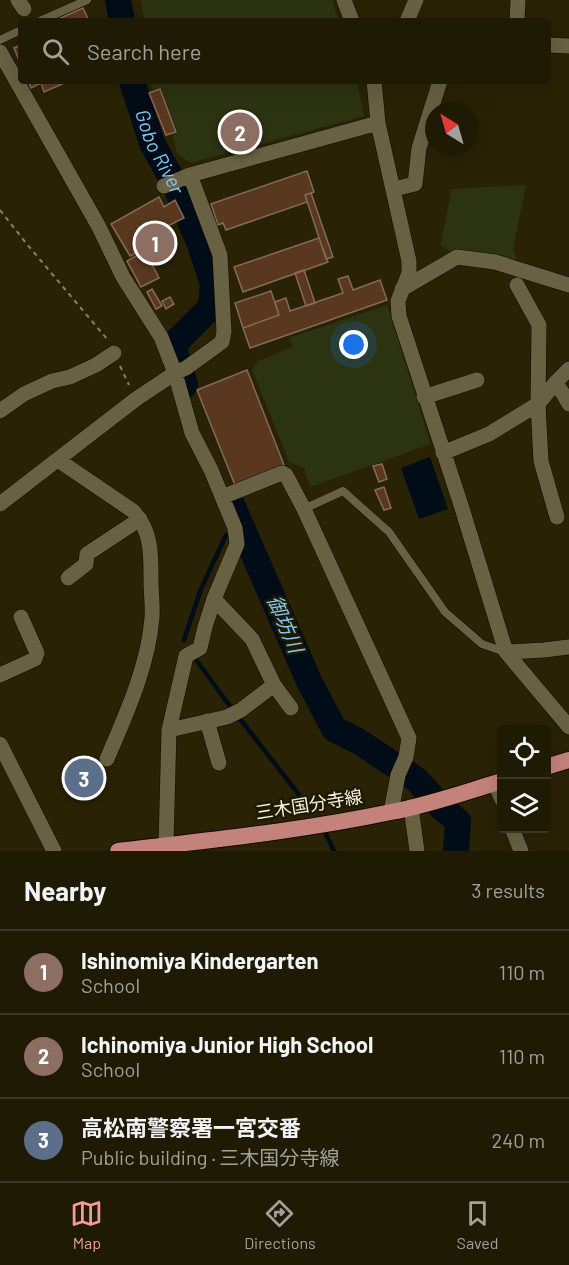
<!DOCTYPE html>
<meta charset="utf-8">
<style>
:root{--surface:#1f1a04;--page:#27230e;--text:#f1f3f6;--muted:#a1a19a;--line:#3c3826;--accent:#f59c95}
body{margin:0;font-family:Barlow,"Noto Sans JP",sans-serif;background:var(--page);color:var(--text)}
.controls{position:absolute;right:18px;bottom:18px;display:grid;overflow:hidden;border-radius:6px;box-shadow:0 6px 24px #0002}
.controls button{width:54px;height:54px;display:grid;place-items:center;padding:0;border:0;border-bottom:2px solid var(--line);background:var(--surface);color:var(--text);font:30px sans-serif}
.compass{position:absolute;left:425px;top:102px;width:54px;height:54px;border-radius:50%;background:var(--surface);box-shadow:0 6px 24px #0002;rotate:323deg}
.you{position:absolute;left:354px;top:345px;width:21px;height:21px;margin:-15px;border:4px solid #fff;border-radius:50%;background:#1a73e8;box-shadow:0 0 0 9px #1a73e833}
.badge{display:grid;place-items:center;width:39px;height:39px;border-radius:50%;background:var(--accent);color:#fff;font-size:20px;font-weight:700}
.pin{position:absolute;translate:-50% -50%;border:3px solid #fff;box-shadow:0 2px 6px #0006}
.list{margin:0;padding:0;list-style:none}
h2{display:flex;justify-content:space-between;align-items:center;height:78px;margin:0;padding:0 24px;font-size:26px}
h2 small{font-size:20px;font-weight:400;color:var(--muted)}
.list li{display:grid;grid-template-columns:39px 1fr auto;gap:18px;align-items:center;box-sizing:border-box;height:84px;padding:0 24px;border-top:2px solid var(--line)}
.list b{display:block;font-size:22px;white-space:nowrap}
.list p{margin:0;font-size:20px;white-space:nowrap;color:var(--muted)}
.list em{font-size:20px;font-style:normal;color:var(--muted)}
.icon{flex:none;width:33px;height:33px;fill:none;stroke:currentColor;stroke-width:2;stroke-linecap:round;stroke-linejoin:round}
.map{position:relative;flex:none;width:569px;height:851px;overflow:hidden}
.search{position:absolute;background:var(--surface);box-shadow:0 6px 24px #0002;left:18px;right:18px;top:18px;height:66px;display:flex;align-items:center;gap:15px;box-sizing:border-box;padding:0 21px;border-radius:6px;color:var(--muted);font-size:22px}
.sheet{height:330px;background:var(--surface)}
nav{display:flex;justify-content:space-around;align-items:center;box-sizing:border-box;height:84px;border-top:2px solid var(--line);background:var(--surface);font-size:16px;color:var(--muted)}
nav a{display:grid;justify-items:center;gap:3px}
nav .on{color:var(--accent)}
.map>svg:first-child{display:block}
.green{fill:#2b3311}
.water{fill:#000c17}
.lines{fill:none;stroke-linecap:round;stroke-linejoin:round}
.stream{stroke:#000c17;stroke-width:4.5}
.river{stroke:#000c17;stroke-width:26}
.building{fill:#5a381f;stroke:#856a57;stroke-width:1.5}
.service-casing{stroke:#120b00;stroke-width:9}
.minor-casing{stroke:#120b00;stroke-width:16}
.primary-casing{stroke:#120b00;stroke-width:18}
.path{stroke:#868068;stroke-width:2;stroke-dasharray:4.5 4.5;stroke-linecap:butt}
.service{stroke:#686143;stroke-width:8}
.minor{stroke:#686143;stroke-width:15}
.primary{stroke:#c3837a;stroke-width:16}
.labels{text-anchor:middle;stroke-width:5;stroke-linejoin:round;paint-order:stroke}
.street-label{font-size:18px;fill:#f7f3e2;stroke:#1f1900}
.water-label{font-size:20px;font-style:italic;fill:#82c8f1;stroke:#1f1900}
</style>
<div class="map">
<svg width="569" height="851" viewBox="0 0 569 851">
<rect width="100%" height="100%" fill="#292205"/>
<path class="green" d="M141 0H332L339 21H144Z
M150 81H357L364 116 191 163 178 155 172 136 178 133 161 88 153 90Z
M526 185 513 249 519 268 450 251 440 245 452 189Z
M387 305 431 444 310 487 304 468 289 462 252 370 258 361 292 347 289 338Z"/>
<path class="water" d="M430 457 448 509 419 519 401 468Z"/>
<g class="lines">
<path class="stream" d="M184 640 201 589 226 535
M197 661 232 709
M240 719 311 810
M326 834 334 851"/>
<g class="river">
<path d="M118 0 122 21"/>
<path id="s1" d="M132 81 152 143 174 183 199 242 213 284 211 307 173 345 185 385"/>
<path d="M230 500 309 681 334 729 358 741 417 780 442 808 458 821 456 851"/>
</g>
</g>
<path class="building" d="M83 8 89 21H54Z
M21 45V65L14 48Z
M28 81H69L44 92 41 83 31 88Z
M160 89 176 132 166 135 149 93Z
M307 171 314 192 305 195 307 202 226 230 223 223 218 225 211 204Z
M311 193 333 257 326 259 305 195Z
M159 197 164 207 175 200 184 218 133 243 138 252 130 256 111 224Z
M319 238 328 262 243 292 234 267Z
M145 251 159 278 141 287 127 261Z
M304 270 315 303 306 306 295 273Z
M348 276 353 290 380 280 387 300 250 348 243 328 279 315 275 302 286 298 290 311 343 293 338 279Z
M152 289 162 306 156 309 147 292Z
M271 291 279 315 243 328 235 303Z
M170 297 174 304 166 309 162 301Z
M247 370 284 465 235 485 197 390Z
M382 464 387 479 379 482 373 466Z
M384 487 391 508 384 510 375 490Z"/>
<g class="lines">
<defs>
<path id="service" d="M40 21 87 0
M0 40 21 30
M304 509 343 491 389 532 445 612 482 644 505 652"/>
<path id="minor" d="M18 0 24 9
M344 0 352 21
M407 21 416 0
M517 21 518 0
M548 45 569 46
M0 52 99 227 123 277 161 337 175 373 192 433 211 470 235 528 237 544 214 599 205 627 200 648 186 656 169 730 166 845
M374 81 378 123 409 261V273L398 301 399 316 461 505 506 652 569 727
M164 186 190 175
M394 189 415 184 419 148 440 81
M402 289 457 257 495 262 569 285
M556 382 569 404
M424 397 477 380
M0 411 24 394 52 381 70 377 96 365 114 353
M443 453 489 434 538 404 539 325 517 285
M58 460 133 511C152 531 151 554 151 581 151 593 153 606 152 618 148 667 126 714 107 759
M222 497 282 473 286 475 304 509 409 738 406 757 398 775 391 812
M0 504 136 399 175 373 186 368 222 342 224 332 220 255 190 175 378 123
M557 517 541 461 538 404 556 382 569 369
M68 578 86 564 87 554 140 519
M214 599 252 639 274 685 291 708
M506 652 544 650 569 647
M0 675 35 659 37 653 21 617
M207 721 219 763
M169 730 227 717 241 710 274 685
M0 744 54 851
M495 783 502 800
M411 807 417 851
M512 828 521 851"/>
<path id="primary" d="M546 767 569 760
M118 851C209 840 301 831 391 812 429 805 465 792 502 781"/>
</defs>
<use href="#service" class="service-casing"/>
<use href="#minor" class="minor-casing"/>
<use href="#primary" class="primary-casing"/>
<path class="path" d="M0 210 26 243 107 339
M120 366 129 385"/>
<use href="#service" class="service"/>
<use href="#minor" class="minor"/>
<use href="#primary" class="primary"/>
</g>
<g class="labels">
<g class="street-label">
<text transform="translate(309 805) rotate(-9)" y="6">三木国分寺線</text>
</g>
<g class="water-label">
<text dy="7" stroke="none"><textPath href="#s1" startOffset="76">Gobo River</textPath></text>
<text transform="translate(285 624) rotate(67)" y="7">御坊川</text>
</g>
</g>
</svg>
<div class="controls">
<button><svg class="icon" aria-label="locate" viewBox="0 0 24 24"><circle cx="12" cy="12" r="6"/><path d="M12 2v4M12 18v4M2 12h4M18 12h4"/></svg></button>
<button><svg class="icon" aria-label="layers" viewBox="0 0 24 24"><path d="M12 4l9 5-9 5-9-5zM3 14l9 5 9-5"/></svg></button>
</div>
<svg class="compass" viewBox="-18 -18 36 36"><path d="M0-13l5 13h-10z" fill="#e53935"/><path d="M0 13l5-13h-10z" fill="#a1a19a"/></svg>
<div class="you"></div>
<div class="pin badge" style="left:155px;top:243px;background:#8d6e63">1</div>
<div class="pin badge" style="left:240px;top:132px;background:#8d6e63">2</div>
<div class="pin badge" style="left:84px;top:778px;background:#5c6f8a">3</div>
<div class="search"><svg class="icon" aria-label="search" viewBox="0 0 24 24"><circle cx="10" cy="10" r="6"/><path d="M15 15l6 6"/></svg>Search here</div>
</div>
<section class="sheet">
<h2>Nearby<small>3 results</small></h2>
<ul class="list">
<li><span class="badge" style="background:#8d6e63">1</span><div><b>Ishinomiya Kindergarten</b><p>School</p></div><em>110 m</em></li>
<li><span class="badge" style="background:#8d6e63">2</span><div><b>Ichinomiya Junior High School</b><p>School</p></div><em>110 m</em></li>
<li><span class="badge" style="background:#5c6f8a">3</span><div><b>高松南警察署一宮交番</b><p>Public building · 三木国分寺線</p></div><em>240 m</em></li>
</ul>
</section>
<nav>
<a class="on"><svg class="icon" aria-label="map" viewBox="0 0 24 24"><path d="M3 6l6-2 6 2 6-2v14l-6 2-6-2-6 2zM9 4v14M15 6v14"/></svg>Map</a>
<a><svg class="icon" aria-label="directions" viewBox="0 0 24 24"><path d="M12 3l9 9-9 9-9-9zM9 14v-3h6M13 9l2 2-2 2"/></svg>Directions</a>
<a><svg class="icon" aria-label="saved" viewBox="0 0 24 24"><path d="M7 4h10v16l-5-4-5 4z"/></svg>Saved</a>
</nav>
